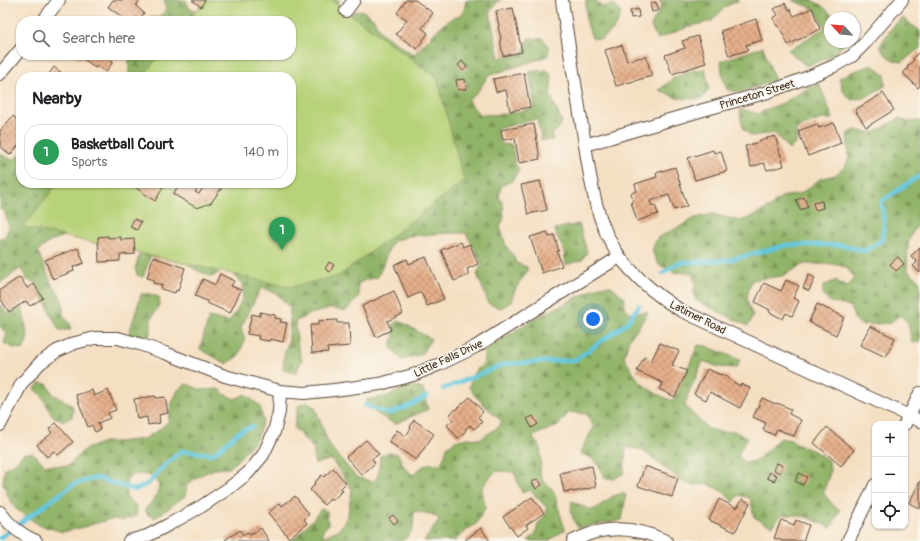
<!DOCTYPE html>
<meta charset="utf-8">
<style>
:root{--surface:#fff;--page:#f2f2f2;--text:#202124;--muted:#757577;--line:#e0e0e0;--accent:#d93025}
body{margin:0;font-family:Pangolin,sans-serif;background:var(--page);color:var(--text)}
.controls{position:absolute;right:12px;bottom:12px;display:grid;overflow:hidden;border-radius:8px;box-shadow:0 1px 3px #0004}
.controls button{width:36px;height:36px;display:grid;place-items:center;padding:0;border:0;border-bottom:1px solid var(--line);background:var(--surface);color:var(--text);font:20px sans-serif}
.compass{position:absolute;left:824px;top:12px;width:36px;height:36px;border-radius:50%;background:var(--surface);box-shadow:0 1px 3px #0004;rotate:296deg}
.you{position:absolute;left:593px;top:319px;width:14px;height:14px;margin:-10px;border:3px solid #fff;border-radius:50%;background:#1a73e8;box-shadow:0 0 0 6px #1a73e833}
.badge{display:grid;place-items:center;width:26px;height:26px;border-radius:50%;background:var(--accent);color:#fff;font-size:13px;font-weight:700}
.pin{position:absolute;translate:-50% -33px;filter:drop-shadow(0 1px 2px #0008)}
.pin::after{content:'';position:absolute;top:21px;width:14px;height:12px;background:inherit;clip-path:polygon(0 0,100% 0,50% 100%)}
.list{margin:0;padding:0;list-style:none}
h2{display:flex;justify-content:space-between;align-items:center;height:52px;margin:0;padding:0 16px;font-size:17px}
h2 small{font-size:13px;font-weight:400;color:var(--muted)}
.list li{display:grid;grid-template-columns:26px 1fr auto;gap:12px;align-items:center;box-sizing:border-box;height:56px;margin:0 8px 8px;padding:0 8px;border:1px solid var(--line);border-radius:16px}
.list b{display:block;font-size:15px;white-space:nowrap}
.list p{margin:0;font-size:13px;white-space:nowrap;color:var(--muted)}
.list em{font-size:13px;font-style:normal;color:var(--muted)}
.icon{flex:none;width:22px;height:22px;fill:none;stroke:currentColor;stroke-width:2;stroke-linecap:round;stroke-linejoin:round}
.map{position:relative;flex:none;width:920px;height:541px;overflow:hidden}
.search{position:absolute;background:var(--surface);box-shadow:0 1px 3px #0004;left:16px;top:16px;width:280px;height:44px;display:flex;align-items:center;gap:10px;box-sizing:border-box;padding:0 14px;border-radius:16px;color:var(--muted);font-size:15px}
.panel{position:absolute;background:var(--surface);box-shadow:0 1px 3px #0004;left:16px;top:72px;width:280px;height:116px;border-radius:16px}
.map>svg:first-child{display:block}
.forest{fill:url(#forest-firs);stroke:#666f43}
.green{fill:#b7d278;stroke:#797e4b}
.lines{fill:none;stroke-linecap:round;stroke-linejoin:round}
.stream{stroke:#61c7df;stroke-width:4.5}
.building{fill:url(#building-cross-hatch)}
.minor-casing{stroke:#574537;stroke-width:14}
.minor{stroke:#fff;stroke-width:12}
.labels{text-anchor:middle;stroke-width:3;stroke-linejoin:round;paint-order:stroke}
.street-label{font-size:11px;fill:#3b2a1e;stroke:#fbf7ec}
</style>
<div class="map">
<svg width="920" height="541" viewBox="0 0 920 541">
<defs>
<pattern id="forest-firs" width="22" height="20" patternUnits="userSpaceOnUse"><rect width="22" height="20" fill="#91b468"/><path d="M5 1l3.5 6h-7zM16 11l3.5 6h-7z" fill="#789355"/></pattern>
<pattern id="building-cross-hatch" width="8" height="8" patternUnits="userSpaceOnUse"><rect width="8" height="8" fill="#e6b08b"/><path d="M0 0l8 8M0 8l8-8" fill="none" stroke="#bc8f71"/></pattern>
</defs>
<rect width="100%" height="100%" fill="#fbf7ec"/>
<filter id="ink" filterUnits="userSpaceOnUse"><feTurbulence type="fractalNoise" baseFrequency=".025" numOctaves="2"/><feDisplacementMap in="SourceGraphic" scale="8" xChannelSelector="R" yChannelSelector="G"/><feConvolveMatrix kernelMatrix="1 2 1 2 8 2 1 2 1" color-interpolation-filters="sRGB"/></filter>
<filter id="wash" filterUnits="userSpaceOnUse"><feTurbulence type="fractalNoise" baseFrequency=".012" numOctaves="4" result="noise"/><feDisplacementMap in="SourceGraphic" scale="16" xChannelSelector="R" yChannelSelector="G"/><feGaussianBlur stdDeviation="0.9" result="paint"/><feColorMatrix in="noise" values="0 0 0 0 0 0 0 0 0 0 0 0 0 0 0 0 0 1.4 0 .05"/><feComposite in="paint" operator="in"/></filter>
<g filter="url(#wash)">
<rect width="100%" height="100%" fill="#f4dfc3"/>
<path class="forest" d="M164 0H186L189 8 198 11 209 0H340L307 45 291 21H147L150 17 157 18 166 11Z
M466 0H501L497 2 490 12 499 58 523 53 529 38 543 39 549 48 548 56 488 76 479 90 468 101 480 115 507 114 535 108 529 72 547 70 552 76 550 95 562 122 559 128 552 135 553 140H541L537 119 496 129 501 144 512 145 515 164 519 169 512 181 501 186 499 197 503 204 504 218 500 227 506 246 514 257 516 263 527 267V272C519 283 514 289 511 302L501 308 489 304 477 274 482 264 466 233H448L409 236 394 241 390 246 378 277 365 280 358 284 359 297 346 311 330 308 322 311 309 314 295 322 298 348 302 360 296 373 283 370 284 355 289 340 290 308 278 295 262 287 257 296 241 327 245 339 239 355 227 364 200 349 209 317 229 322 236 312 243 297 242 284 232 273 221 271 212 277 194 269 178 256 153 250 143 277 137 275 135 268 140 253V237L67 234 48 243 38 251 51 283 59 294 63 304V315L70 324 71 330H59L35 282 27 280 21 268 0 283V238L5 237 9 227 5 212 0 209V154L13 160 19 155H21V183H115L290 287 318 61 353 12 362 10 374 19 381 33 414 55 440 27 452 18 458 17 464 10Z
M586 0H596L602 7 613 4 621 13 617 24 612 31 601 39 592 38 586 20Z
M659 0H739L725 7 712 21 691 26 657 39 651 26 662 5Z
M792 0H812L821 5 836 18H830V42H846L833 56 806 66 788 50 825 28 815 9Z
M903 18 920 31V48L902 62C891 60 885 57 880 46 886 36 892 25 903 18Z
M763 47 775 81 740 92 727 90 722 75 721 61Z
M129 55H220L195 77H129Z
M872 65 885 75V86L864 98 851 100 843 91 839 78 851 72Z
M705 69 709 88 702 99 677 98 659 90 675 77 694 70Z
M819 83 833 119H821L796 129V143L789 150 775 133 752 136 744 130 740 115V109L759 114 767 109 783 103 808 88Z
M899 118 908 122 920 121V222L912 233 908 244 907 270 920 281V342L912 343 908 323 900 315 890 323 861 325 854 318 851 307 831 302 823 296V286L836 280 840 283 847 287 855 278 846 267 833 264H804L782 276 752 280C746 296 745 300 753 316L748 326 695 300 694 290 696 285 692 273 673 272 658 264 652 251 657 238 679 227 695 218 713 214 740 221 749 218 770 207 781 197 800 194 820 179 835 175 844 168 849 159 847 134 855 130 867 132H876Z
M579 224 587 252 582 260 566 265 564 251 556 234 555 229Z
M600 286H611L625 298 624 305 629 313 648 312 638 328 629 339 624 357C629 366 637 380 645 386 652 392 663 397 673 401L698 345 706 346 740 360 736 368 719 367 703 361 688 395 685 406 707 428 720 432 734 431 747 438 738 455 745 463 756 461 780 438 791 440 796 444 814 451 829 461C829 464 830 468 830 471 829 479 824 486 824 494L833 505 840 510 831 528 807 517 794 515H782L773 526 764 523 754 517 750 498 738 495 734 502 722 491 708 484 692 485 684 482 659 464 642 450 626 447 624 473 614 479 605 478 599 466 590 457 581 454V450L594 427 587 414 569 412 558 426 542 432 532 437 540 447 541 460 540 472 542 480 553 490 565 530 548 541H528L536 533 538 524 546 514 547 508 530 490 522 493 514 472 496 471C484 484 477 488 486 506L476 524 462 534 455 541H424L440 519 431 514 414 511 413 530 404 540 398 541H292L314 518 321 509 327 511 328 525 323 530V537L341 528 348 514 352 489 331 459 315 464 314 460V449L294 428 298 406 308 402 315 407 329 445 356 477 373 482 378 476 380 456 389 452 398 454 404 467 413 475C421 467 429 460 440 465L444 458 447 447 455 441 467 438 480 439 497 428 502 422 475 396 469 387 474 372 484 364V351L530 321Z
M141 294H150L159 297 160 304 151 319V332L146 340 129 334Z
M0 304 8 314 22 307 28 338 23 350 14 348 4 343 7 334 0 327Z
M398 321 405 324 431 339 422 354 402 360 390 346C394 339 395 332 393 324Z
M40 383 47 384 53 394 73 406 72 417 64 421 52 416 42 396 34 389Z
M186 384 202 390 218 389 226 395 235 399 245 394 260 406 263 420 257 439 230 468 214 469 201 475 187 484 185 496 155 518 147 514 145 509C153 501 158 496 159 484L149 475 135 474 127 479 126 497 137 507 136 516 124 520 111 519 80 528 63 532 39 525 16 509 8 496 3 483 5 468 14 464 24 453H33L45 465 68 466 84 450 104 442H117L144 439 157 431 168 422 171 405 178 390Z
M410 385 423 389 428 409 395 424 381 416 369 409 366 400 387 396Z
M623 493 626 495 622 520 578 528C572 518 570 512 572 501L588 509H595L613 496Z"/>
<path class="green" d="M205 0H331L437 78 464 181 339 276 290 287 23 227 58 183H291V77H142L160 55H291V21H188Z"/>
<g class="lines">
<path class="stream" d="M663 273 678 263 729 260 787 245H841L865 251 882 240 884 227 882 201 916 178 920 176
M443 389 505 364 575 360 627 323 639 305
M365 405 389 414 411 405 427 396
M0 538 74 484 96 478 135 490 149 483 160 470 181 451 213 454 240 431 253 426"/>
</g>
<g id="blocks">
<path class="building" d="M113 0H140L136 6 144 13 138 21H128L108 7Z
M192 0H205L201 7Z
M406 0H415L433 13 422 28 428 33 417 49 396 34 407 20 397 13Z
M656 2 659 10 652 12 650 4Z
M785 3 789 10 790 9 794 16 812 8 820 29 788 45 779 26H777L773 18 778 15 774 9Z
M513 8 522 52 503 56 500 39H501L498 26H499L496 11Z
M638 9 639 17 631 18 630 11Z
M756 19 762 40 746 45 748 50 729 56 721 31Z
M698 36 706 63 672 74 665 55 685 48 682 41Z
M622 45 627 61 646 56 652 76 616 86 605 50Z
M920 51V85L918 88 903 73 908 68 907 67 914 60 913 58Z
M74 55H107L106 56 113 62 106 72 97 66 96 68 81 57 79 59Z
M462 61 467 67 463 71 458 65Z
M54 67 67 77H47Z
M524 73 530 107 510 111 506 90 496 92 493 79Z
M465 79 466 89 458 90 456 80Z
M883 93 894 110 866 127 855 110Z
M13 116 21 123V146L19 145 10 155 0 146V131Z
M834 123 841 143 808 156 798 131 817 124 819 128Z
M534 124 540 159 519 163 515 138 503 140 501 130Z
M775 136 784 166 767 170 764 163 751 167 745 146 760 142V140Z
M713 150 714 153 721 151 727 171 695 180 688 158Z
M675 167 687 206 674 210 669 195 650 201 652 206 655 205 658 214 637 221 631 202 633 201 631 193 637 191 635 184 657 177 656 173Z
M540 181 547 210 528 214 521 185Z
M129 183H156L163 188 155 201Z
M180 183H201L195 192 199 194 206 183H225L211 203 197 208 173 194Z
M804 197 808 207 800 210 796 200Z
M822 201 823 208 815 210 813 203Z
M134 219 141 222 137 230 130 227Z
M547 232 549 237 554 235 559 251H557L562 266 542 273 530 237Z
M108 236V238L121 237V240L134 239 135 254 120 255V261L99 262 98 237Z
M461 242 463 247 470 244 478 264 467 269 469 275 454 281 441 250Z
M920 247V273L913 266 917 262 911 256Z
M78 248 84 263 73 267 74 271 53 279V277L52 278 45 260Z
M153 257 185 268 178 291 176 290 175 293 161 289 162 285 153 283 154 280 147 278Z
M426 257 444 299 427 306 421 292 408 298 394 265 407 259 409 264Z
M898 257 904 264 896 271 890 264Z
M329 262 334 265 330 272 325 269Z
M220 274 234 281 231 286 241 290 230 313 207 303V301L195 296 203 279 215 285Z
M809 275 815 278 809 291 803 288Z
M20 277 27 288 34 284 43 298 30 306 26 301 9 312 0 298V290Z
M786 280 799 286 793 298 799 301 792 316 786 313 783 319 769 312 770 310 755 302 764 283 781 291Z
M394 291 403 314 387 321 391 330 376 337 362 306Z
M817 304 844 317 836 335 809 322Z
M260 312 275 315V318L281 319 280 322 287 323 283 342 270 339 269 341 258 339 259 336 247 334 252 314 260 316Z
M337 320V323H349L350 346 327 348 328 352 312 353 310 325H318V321Z
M870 326 895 338 886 357 860 345Z
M660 343 679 351 672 365 687 371 675 397 659 389 663 383 637 371 644 357 651 361Z
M707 369 721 375 722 374 729 377 728 379 740 386 741 384 750 388 740 408 710 392 706 400 694 394Z
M92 390 94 396 108 390 116 410 108 413 110 418 98 423 100 430 95 432 92 425 88 427 76 395Z
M155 396 156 398 165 397 168 413 159 415 160 423 148 425 147 417 137 419 134 399Z
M470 397 483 412 478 417 482 422 474 429 470 425 465 429 466 431 458 438 447 425 453 420 449 415Z
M762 398 776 404 777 403 791 409 789 414 801 420 794 436 777 429 774 435 763 430 766 423 753 417Z
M533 416 538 424 532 428 527 419Z
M414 420 434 434 416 460 389 442 397 430 406 436 411 428 410 427Z
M56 423 73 442 58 455 54 451 47 457 37 445 52 433 49 429Z
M827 427 854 450 841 466 814 443Z
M366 440 379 454 372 459 375 463 362 475 346 457Z
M777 463 783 466 780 473 774 470Z
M592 466 596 487 573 492V491L564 492 560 473Z
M645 466 678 478 672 497 638 486Z
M333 468 346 483 341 488 343 491 341 492 332 501 330 499 324 505 310 490 315 484 314 483 322 475 324 477Z
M770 472 777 475 774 481 767 478Z
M799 473 807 477 803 485 795 481Z
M538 479 542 485 536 489 532 482Z
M920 481V509L909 503Z
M295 496 309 514 304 519 307 523 289 538 268 513 280 503 282 506Z
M532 497 544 513 526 525 528 528 517 536 503 517Z
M719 499 737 508 742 499 750 503 735 532 709 520Z
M393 515 398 521 394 524 389 518Z
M781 520 794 525 796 520 809 525 803 541H783L774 538Z
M261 528 269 541H226L225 540 240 530 243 535 248 532 250 535Z
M481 528 490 541H464Z"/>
</g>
</g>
<g filter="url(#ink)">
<use href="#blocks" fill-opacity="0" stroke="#574537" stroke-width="1"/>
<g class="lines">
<defs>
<path id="minor" d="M562 0C568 44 576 88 583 132 590 175 594 220 619 256 622 261 626 264 629 268 644 285 661 298 680 310L920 421
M346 11 354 0
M43 21 59 0
M0 74 21 49
M585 145 703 110 768 92 811 76 834 66 852 56 865 43 902 0
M905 424 920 393
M0 425 22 383 40 363 57 351 75 343 95 338H118L139 344 165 353 225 376 280 391 304 393 334 390 380 384 413 375 440 364 475 347 619 257
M0 512C9 525 21 535 36 541
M129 541 147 536 168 525 202 506 229 488 248 473 263 455 274 432 279 412 280 391
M573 541C580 538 588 534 596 532 620 526 645 531 666 541
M848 541 875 485"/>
</defs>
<use href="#minor" class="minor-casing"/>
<use href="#minor" class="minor"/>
</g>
</g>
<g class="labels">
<g class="street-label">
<text transform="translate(757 94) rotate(-17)" y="4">Princeton Street</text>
<text transform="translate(698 317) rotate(27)" y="4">Latimer Road</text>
<text transform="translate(448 358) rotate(-25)" y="4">Little Falls Drive</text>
</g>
</g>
</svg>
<div class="controls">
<button>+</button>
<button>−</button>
<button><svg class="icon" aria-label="locate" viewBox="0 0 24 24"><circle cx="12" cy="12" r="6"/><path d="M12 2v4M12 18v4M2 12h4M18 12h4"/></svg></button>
</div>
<svg class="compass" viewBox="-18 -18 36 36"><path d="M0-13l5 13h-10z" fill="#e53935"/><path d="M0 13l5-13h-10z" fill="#757577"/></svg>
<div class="you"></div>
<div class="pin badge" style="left:282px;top:250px;background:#2e9e5b">1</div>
<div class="search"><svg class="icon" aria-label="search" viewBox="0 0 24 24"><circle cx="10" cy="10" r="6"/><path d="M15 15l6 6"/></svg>Search here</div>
<section class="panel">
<h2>Nearby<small></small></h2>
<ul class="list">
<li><span class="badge" style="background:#2e9e5b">1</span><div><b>Basketball Court</b><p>Sports</p></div><em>140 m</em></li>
</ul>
</section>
</div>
